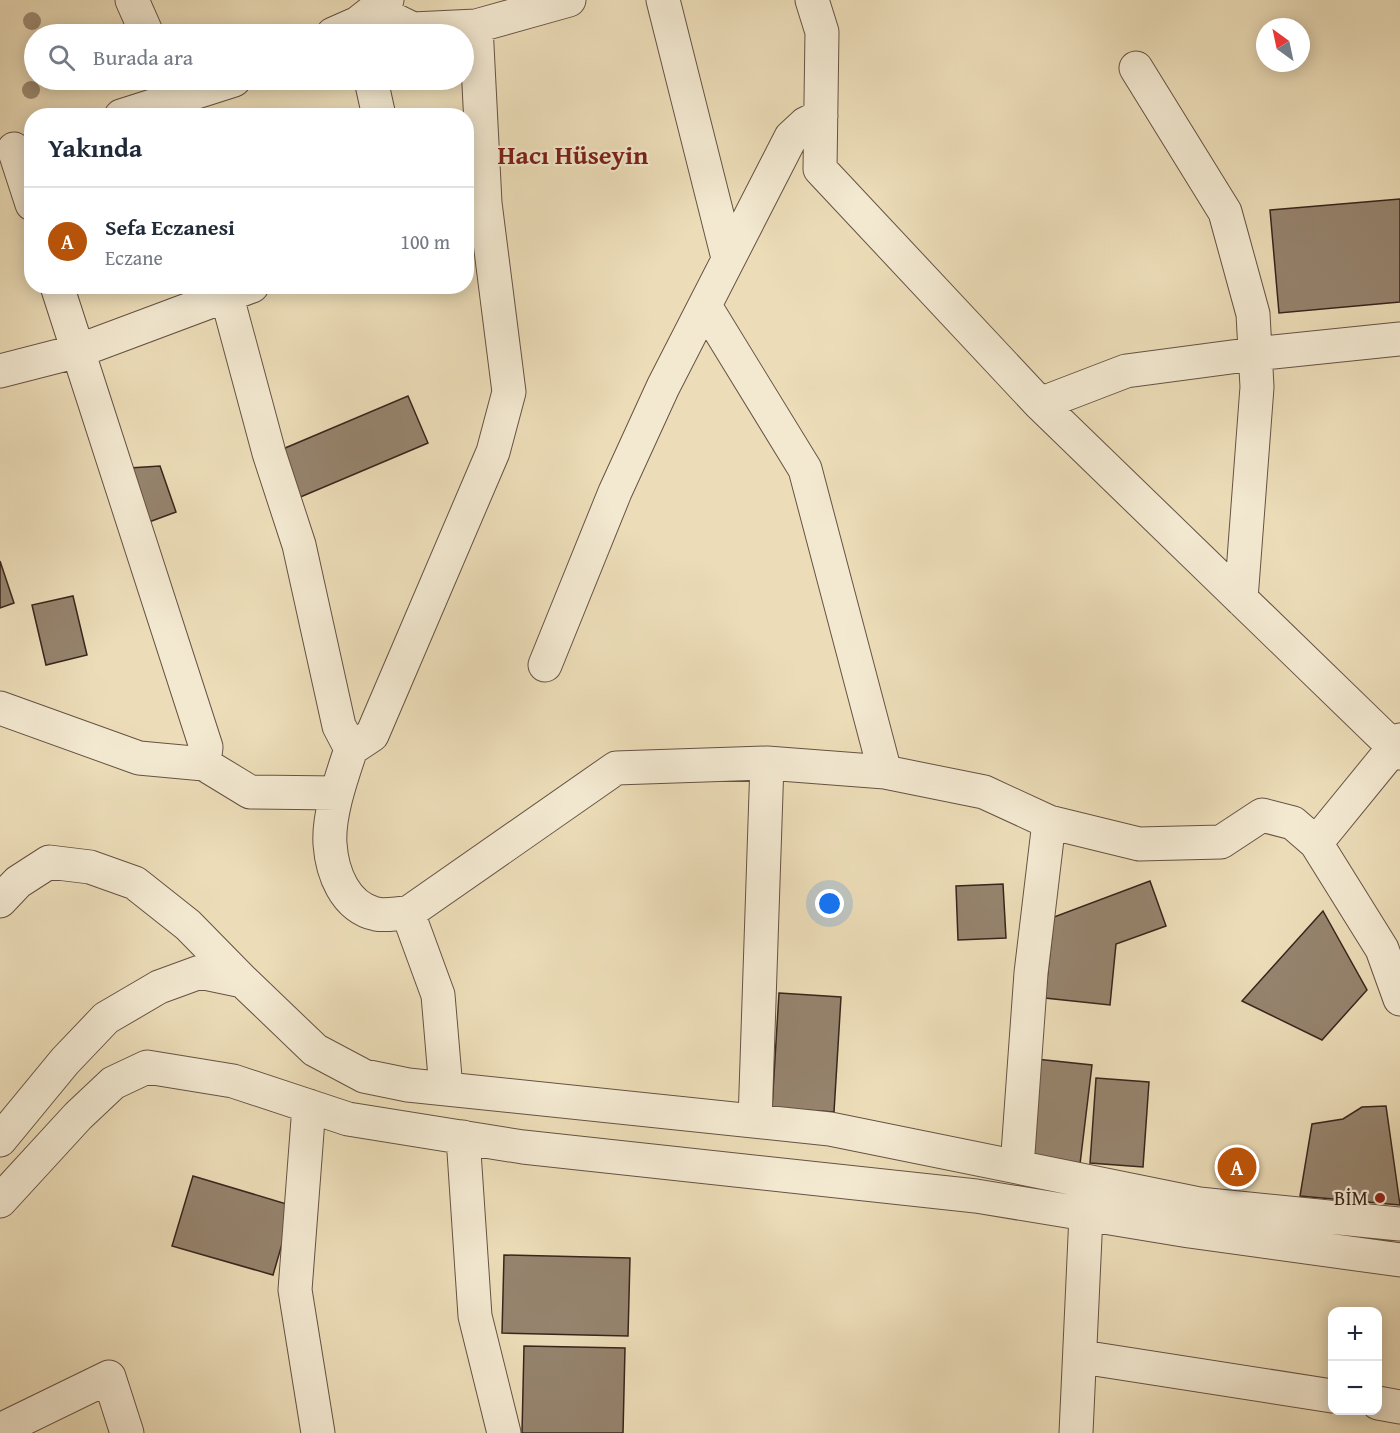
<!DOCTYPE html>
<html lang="tr">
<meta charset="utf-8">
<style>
:root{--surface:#fff;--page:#f6f6f7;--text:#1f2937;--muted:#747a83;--line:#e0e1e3;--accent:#b45309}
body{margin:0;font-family:"Gentium Book Plus",serif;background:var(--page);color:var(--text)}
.controls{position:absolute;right:18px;bottom:18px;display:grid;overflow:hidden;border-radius:12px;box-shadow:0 3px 15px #0003}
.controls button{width:54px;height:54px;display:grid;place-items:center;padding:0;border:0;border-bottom:2px solid var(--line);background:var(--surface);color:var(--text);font:30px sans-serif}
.compass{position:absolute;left:1256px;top:18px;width:54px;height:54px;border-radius:50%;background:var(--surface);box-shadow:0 3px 15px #0003;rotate:327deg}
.you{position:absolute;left:830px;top:904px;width:21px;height:21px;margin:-15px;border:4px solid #fff;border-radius:50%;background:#1a73e8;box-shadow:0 0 0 9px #1a73e833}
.badge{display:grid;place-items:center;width:39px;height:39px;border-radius:50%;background:var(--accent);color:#fff;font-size:20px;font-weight:700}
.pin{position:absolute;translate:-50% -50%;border:3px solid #fff;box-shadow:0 2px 6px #0006}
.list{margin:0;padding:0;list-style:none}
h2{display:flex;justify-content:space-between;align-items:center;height:78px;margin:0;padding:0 24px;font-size:26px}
h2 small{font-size:20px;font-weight:400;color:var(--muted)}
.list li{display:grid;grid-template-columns:39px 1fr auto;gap:18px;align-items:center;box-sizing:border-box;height:108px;padding:0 24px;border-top:2px solid var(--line)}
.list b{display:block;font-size:22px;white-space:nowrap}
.list p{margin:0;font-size:20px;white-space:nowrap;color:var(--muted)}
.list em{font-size:20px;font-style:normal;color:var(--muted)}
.icon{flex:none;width:33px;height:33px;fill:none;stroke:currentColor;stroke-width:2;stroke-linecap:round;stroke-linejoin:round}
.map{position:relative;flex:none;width:1400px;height:1433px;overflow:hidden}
.search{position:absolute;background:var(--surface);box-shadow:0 3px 15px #0003;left:24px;top:24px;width:450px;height:66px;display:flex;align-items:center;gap:15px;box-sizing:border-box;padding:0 21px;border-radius:33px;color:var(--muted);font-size:22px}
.panel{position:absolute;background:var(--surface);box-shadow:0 3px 15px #0003;left:24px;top:108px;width:450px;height:186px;border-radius:24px}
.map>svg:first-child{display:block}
.building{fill:#96846e;stroke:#39241d;stroke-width:1.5}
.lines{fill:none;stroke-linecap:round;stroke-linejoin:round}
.minor-casing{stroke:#665244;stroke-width:35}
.minor{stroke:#f3e9d1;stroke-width:33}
.tree{fill:#9e8c74}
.poi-dot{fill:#8f2418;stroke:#f3e9d1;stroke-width:2}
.labels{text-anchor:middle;stroke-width:4.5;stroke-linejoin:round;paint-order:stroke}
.poi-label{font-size:20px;fill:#39241d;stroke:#f3e9d1;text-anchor:end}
.district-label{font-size:26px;font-weight:bold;fill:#7a1f14;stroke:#f3e9d1}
</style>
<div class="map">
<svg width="1400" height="1433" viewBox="0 0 1400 1433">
<rect width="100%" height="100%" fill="#ecddb8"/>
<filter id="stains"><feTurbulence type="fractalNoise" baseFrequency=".00333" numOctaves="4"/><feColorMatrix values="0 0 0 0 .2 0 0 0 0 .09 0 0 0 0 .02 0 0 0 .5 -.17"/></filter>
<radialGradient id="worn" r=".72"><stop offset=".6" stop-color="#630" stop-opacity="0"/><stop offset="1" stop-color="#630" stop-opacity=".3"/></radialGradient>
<path class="building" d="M1400 199V302L1279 313 1270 210Z
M408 396 428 443 291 501 271 454Z
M160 466 176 512 149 522 130 468Z
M0 561 14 603 0 608Z
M73 596 87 655 46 665 32 605Z
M1150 881 1166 926 1116 944 1110 1005 1045 998 1054 917Z
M1003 884 1006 938 958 940 956 886Z
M1323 911 1367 990 1322 1040 1242 1001Z
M779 993 841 997 834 1112 772 1108Z
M1036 1059 1092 1065 1080 1164 1025 1157Z
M1096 1078 1149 1082 1143 1167 1090 1163Z
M1386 1106 1400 1205 1300 1196 1312 1124 1343 1119 1362 1107Z
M193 1176 293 1206 273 1275 172 1246Z
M504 1255 630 1258 628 1336 502 1333Z
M524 1346 625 1348 623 1433H522Z"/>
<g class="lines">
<defs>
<path id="minor" d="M132 0 147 34
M663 0 728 258
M812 0 822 32 820 169 1040 404 1400 753
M374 10 413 29 476 26 569 0
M333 34 358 23 387 0
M1136 68 1225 212 1253 314 1257 387 1241 599
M371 80 379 116
M121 116 234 80
M14 149 32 204
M57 286 206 747 204 764
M227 297 269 453 299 545 339 726 351 749C342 776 328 815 330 844 332 873 345 907 376 914 386 916 398 913 408 913L616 768 767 763 885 772 984 792 1049 822 1139 844 1221 842 1262 815 1293 823 1316 843 1382 949 1400 999
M705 306 805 469 885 772
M0 371 78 351 252 286
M1040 404 1126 371 1254 354 1400 339
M545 665 615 492 663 387 791 137 805 124 821 116
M0 708 139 758 204 764 250 792 337 793
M351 749 372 735 493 452 509 392 485 203 476 26
M1316 843 1400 740
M0 901 18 882 49 862 90 867 135 883 188 925 243 981
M408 913 438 995 446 1089
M309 1106 295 1290 318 1433
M755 1121 767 763
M463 1137 475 1316 504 1433
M0 1140 65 1061 106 1018 159 987 200 972 243 981 315 1050 364 1076 408 1085 830 1129 1199 1204 1400 1224
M1017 1167 1031 973 1049 822
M0 1201 78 1116 113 1083 147 1067 233 1081 348 1119 523 1147 976 1196 1189 1231 1400 1260
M1082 1357 1332 1396
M1378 1403 1400 1407
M0 1430 109 1377 127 1433
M1076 1433 1086 1215"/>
</defs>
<use href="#minor" class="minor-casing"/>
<use href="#minor" class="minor"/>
</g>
<g class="tree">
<circle cx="32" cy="21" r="9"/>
<circle cx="31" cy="90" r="9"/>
</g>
<circle class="poi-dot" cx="1380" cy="1198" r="6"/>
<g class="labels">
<g class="poi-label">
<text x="1368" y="1205">BİM</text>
</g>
<g class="district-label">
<text x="573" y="164">Hacı Hüseyin</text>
</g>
</g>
<rect width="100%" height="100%" filter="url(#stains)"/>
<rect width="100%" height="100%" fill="url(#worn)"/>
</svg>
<div class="controls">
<button>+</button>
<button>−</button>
</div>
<svg class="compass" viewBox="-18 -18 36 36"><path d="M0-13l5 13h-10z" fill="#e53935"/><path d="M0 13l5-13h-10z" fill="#747a83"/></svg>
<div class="you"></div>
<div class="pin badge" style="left:1237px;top:1167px">A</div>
<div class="search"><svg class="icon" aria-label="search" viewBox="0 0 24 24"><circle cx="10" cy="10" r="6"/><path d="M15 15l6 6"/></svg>Burada ara</div>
<section class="panel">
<h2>Yakında<small></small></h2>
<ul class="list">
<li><span class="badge">A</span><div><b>Sefa Eczanesi</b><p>Eczane</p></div><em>100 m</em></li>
</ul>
</section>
</div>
